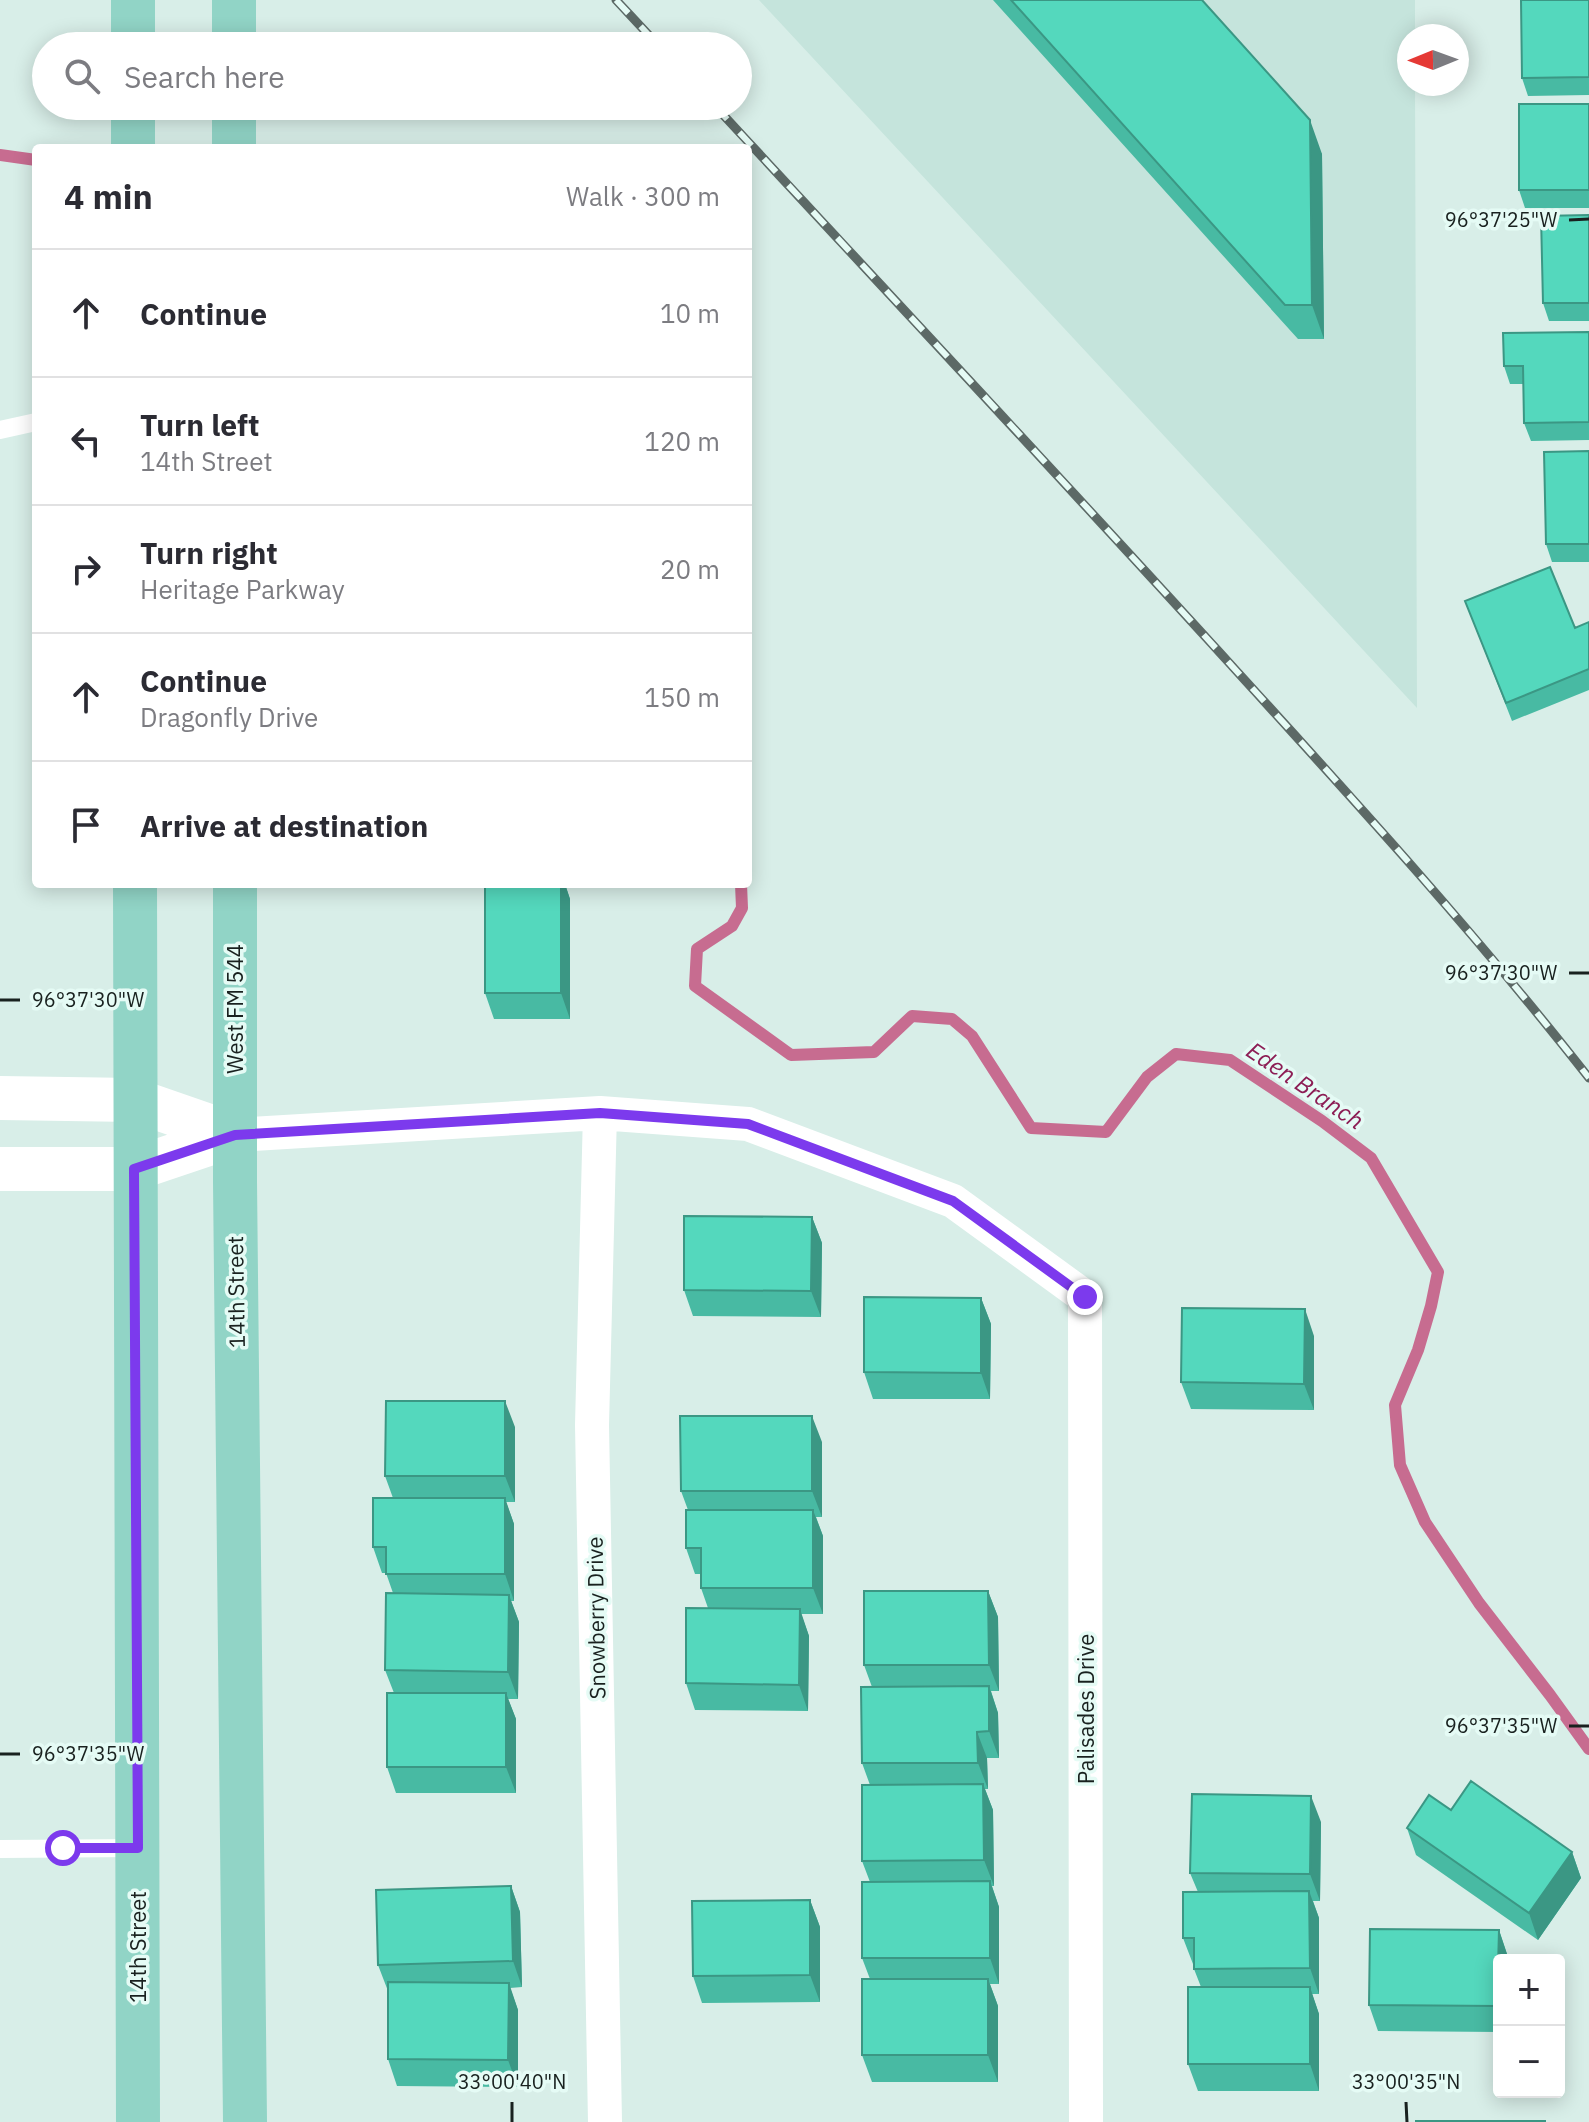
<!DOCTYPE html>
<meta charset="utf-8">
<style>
:root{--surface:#fff;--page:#f2f2f3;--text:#2b2b33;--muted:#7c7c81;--line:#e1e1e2}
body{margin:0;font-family:"IBM Plex Sans",sans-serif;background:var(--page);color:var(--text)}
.controls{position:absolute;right:24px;bottom:24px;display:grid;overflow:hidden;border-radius:8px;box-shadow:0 4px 20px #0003}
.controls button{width:72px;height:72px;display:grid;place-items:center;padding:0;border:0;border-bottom:2px solid var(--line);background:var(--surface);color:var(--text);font:40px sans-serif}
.compass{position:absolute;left:1397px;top:24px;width:72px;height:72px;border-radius:50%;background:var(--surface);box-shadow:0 4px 20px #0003;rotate:269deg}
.stop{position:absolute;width:24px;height:24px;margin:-18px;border:6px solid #7c3aed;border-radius:50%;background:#fff}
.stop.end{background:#7c3aed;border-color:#fff;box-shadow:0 2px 8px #0008}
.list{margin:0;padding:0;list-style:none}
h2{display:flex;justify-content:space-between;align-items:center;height:104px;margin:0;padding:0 32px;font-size:34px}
h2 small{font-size:26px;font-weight:400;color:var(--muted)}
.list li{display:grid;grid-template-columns:52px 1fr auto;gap:24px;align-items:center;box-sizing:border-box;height:128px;padding:0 32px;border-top:2px solid var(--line)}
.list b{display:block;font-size:30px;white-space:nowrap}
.list p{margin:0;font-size:26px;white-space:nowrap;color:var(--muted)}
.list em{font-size:26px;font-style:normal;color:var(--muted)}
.icon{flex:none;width:44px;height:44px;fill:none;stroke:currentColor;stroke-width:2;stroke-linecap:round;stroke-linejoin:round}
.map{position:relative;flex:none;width:1589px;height:2122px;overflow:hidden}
.search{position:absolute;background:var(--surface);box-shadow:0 4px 20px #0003;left:32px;top:32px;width:720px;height:88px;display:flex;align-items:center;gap:20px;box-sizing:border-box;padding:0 28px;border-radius:44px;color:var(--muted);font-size:30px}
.panel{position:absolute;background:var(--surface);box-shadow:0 4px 20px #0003;left:32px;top:144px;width:720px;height:744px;border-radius:8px}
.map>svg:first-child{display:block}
.built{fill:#c5e4dc}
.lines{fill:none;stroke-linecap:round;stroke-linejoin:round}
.stream{stroke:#c76c90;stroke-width:12}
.lane{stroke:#fff;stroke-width:18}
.street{stroke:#fff;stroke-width:34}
.secondary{stroke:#fff;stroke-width:44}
.primary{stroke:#91d4c6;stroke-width:44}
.rail-casing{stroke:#5c6966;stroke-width:9}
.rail{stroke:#e5fbf5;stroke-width:6;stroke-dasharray:18;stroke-linecap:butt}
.wall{fill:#48baa3}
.shaded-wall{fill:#3b9784}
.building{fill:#54d8bd;stroke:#3b9784;stroke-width:2}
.route{stroke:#7c3aed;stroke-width:10}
.ticks{fill:none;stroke:#19211f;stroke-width:3}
.labels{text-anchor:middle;stroke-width:7;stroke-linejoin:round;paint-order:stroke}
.street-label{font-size:22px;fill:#19211f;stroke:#e5fbf5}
.water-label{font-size:24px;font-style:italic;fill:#8c1e55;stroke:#e5fbf5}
.ticks-label{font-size:20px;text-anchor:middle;fill:#19211f;stroke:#e5fbf5;stroke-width:7;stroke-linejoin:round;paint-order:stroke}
</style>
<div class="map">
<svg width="1589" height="2122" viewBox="0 0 1589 2122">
<rect width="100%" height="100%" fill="#d8eee8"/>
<path class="built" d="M759 0H1415V36H1409V84H1415L1417 708Z"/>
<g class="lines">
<path class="stream" d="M0 155 36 160
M741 884 742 908 732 926 697 949 695 986 791 1055 874 1052 912 1016 952 1019 972 1036 1031 1128 1106 1132 1147 1077 1176 1054 1230 1060 1322 1121 1371 1158 1438 1272 1431 1306 1418 1350 1395 1405 1400 1465 1425 1522 1479 1603 1550 1695 1589 1749"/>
<path class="lane" d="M0 430 36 422
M0 1849 138 1848"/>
<path class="street" d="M600 1113 592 1425 605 2122
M235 1135 600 1113 748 1124 953 1201 1085 1297 1086 2122"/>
<path class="secondary" d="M0 1098 134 1100 235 1135
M0 1169H134L235 1135"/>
<path class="primary" d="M133 0V46
M234 0V46
M133 106V148
M234 106V148
M135 884 138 2122
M235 884V1182L245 2122"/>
<defs>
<path id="rail" d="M616 0 659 46
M715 106C887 292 1061 478 1232 666 1354 800 1477 935 1589 1078"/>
</defs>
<use href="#rail" class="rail-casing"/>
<use href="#rail" class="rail"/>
</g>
<path class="wall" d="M993 0H1202L1322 154 1324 339H1298Z
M1589 0V95L1528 96 1522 78Z
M1589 104V208H1525L1519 190Z
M1589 215V321H1549L1543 303Z
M1589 332V440L1531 441 1524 423 1523 384H1510L1504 366Z
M1589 451V562H1552L1546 544Z
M1465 601 1575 628 1589 622V690L1512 721Z
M485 884H565L570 899V1019H494L485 993Z
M812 1217 822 1243 821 1317 693 1316 684 1290Z
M981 1298 991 1324 990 1399H873L864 1372Z
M1314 1336V1410L1191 1409 1181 1382Z
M515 1427V1502H506L514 1524V1601H511L519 1622 518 1699H508L516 1719V1793H396L387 1767 394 1693 385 1670 393 1593 386 1573H382L373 1547 393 1498 385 1476Z
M822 1442V1517H816L823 1536V1614H801L809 1636 808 1711 695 1710 686 1683 708 1608 701 1588V1574H695L686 1548 688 1510 681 1491Z
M988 1591 998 1617 999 1691H991L998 1713 999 1758H987L988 1789H985L993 1810 994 1886H992L999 1907V1984H990L998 2006V2082H872L862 2055 870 1979 862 1958 870 1882 862 1861 870 1785 862 1763 872 1687 864 1665Z
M1451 1810 1572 1852 1581 1878 1538 1940 1416 1855 1407 1828Z
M1321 1822 1320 1901H1313L1319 1918V1994H1312L1319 2014V2091H1198L1188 2064 1201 1987 1194 1969V1964H1193L1183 1938 1198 1892 1190 1873Z
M511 1886 520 1912 522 1987 510 1988 518 2010V2087L397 2086 388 2059V1991L378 1965Z
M810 1900 820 1927V2002L702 2003 693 1976Z
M1499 1930 1508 1957 1499 1960V2032L1378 2031 1369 2005Z"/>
<path class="shaded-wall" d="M1310 120 1322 154 1324 339 1312 305Z
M561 884H565L570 899V1019L561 993Z
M812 1217 822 1243 821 1317 811 1291Z
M981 1298 991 1324 990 1399 981 1373Z
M1305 1309 1314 1336V1410L1304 1384Z
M505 1401 515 1427V1502L505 1476Z
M812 1416 822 1442V1517L812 1491Z
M505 1498 514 1524V1601L505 1574Z
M813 1510 823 1536V1614L813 1588Z
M988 1591 998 1617 999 1691 989 1665Z
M509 1595 519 1622 518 1699 508 1672Z
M800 1609 809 1636 808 1711 799 1685Z
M989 1686 998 1713 999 1758 989 1731Z
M506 1693 516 1719V1793L506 1767Z
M977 1732 987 1758 988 1789 978 1763Z
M983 1784 993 1810 994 1886 984 1860Z
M1311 1796 1321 1822 1320 1901 1310 1874Z
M1572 1852 1581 1878 1538 1940 1529 1913Z
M990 1881 999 1907V1984L990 1958Z
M511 1886 520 1912 522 1987 513 1961Z
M1309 1891 1319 1918V1994L1310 1968Z
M810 1900 820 1927V2002L810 1975Z
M1499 1930 1508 1957V1960H1499V2011L1497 2006Z
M988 1979 998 2006V2082L988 2055Z
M509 1983 518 2010V2087L508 2060Z
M1310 1987 1319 2014V2091L1310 2064Z"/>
<path class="building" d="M1011 0H1202L1310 120 1312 305H1285Z
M1521 0H1589V77L1522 78Z
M1519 104H1589V190H1519Z
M1589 215V303H1543L1541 216Z
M1589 332V422L1524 423 1523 366H1504L1503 333Z
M1589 451V544H1546L1544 452Z
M1550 567 1575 628 1589 622V669L1506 703 1465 601Z
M485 884H561V993H485Z
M684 1216 812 1217 811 1291 684 1290Z
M864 1297 981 1298V1373L864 1372Z
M1182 1308 1305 1309 1304 1384 1181 1382Z
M386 1401H505V1476H385Z
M680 1416H812V1491H681Z
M373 1498H505V1574H386V1547H373Z
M686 1510H813V1588H701V1548H686Z
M864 1591H988L989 1665H864Z
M386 1593 509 1595 508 1672 385 1670Z
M686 1608 800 1609 799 1685 686 1683Z
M989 1686V1731L977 1732 978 1763H862L861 1687Z
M387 1693H506V1767H387Z
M1471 1781 1572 1852 1529 1913 1407 1828 1429 1795 1451 1810Z
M983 1784 984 1860 862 1861V1785Z
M1192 1794 1311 1796 1310 1874 1190 1873Z
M990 1881V1958H862V1882Z
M511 1886 513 1961 378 1965 376 1890Z
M1309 1891 1310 1968 1194 1969V1938H1183V1892Z
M810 1900V1975L693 1976 692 1901Z
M1370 1929 1499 1930 1497 2006 1369 2005Z
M862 1979H988V2055H862Z
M388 1982 509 1983 508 2060 388 2059Z
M1188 1987H1310V2064H1188Z
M1416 2121H1545V2122H1416Z"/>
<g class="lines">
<path class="route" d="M63 1848H138L134 1169 235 1135 600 1113 748 1124 953 1201 1085 1297"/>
</g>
<path class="ticks" d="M1569 220 1589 219M1569 973H1589M0 1000H20M1569 1726H1589M0 1754H20M512 2102V2122M1406 2102 1407 2122"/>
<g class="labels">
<g class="street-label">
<text transform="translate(235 1009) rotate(-90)" y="8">West FM 544</text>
<text transform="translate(236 1292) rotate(-91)" y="8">14th Street</text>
<text transform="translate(596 1618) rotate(-91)" y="8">Snowberry Drive</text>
<text transform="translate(1086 1709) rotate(-90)" y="8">Palisades Drive</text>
<text transform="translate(138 1947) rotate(-90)" y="8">14th Street</text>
</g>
<g class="water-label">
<text transform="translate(1305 1086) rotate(34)" y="8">Eden Branch</text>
</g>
</g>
<g class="ticks-label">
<text x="1501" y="227">96°37'25"W</text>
<text x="1501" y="980">96°37'30"W</text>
<text x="88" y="1007">96°37'30"W</text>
<text x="1501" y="1733">96°37'35"W</text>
<text x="88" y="1761">96°37'35"W</text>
<text x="512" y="2089">33°00'40"N</text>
<text x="1406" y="2089">33°00'35"N</text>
</g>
</svg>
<div class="controls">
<button>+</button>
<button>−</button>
</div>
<svg class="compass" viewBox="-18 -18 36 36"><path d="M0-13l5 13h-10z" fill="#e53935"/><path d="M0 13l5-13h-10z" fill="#7c7c81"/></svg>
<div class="stop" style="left:63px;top:1848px"></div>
<div class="stop end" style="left:1085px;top:1297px"></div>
<div class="search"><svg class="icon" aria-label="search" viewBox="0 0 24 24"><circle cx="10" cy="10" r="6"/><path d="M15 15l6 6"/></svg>Search here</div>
<section class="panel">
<h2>4 min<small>Walk · 300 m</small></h2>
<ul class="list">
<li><svg class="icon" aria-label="ahead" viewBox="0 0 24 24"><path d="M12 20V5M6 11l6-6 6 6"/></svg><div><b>Continue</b></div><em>10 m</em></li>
<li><svg class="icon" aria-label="left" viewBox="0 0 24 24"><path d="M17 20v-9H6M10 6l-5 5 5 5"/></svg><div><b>Turn left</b><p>14th Street</p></div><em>120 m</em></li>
<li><svg class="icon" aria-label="right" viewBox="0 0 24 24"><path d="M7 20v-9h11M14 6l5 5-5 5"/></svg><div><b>Turn right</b><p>Heritage Parkway</p></div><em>20 m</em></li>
<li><svg class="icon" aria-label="ahead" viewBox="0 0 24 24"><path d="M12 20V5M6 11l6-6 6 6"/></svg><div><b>Continue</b><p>Dragonfly Drive</p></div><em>150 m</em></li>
<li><svg class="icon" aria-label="arrive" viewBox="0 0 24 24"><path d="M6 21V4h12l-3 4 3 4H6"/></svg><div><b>Arrive at destination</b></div></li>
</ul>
</section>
</div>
